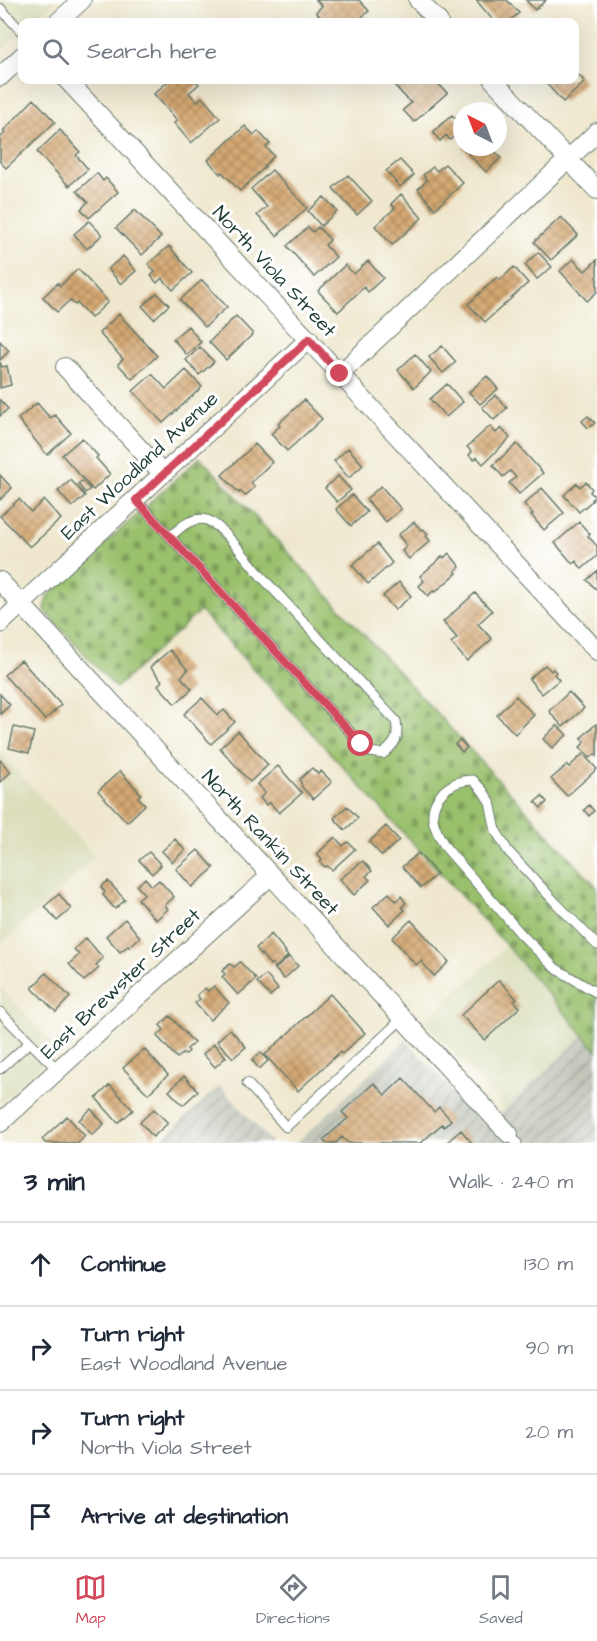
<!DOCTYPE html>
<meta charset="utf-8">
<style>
:root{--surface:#fff;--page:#f6f6f7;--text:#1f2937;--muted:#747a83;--line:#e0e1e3;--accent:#d1495b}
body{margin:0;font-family:"Architects Daughter",sans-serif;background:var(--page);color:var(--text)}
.compass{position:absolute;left:453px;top:102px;width:54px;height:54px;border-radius:50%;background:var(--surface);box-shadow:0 6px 24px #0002;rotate:318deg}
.stop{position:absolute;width:18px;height:18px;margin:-14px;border:4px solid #d1495b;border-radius:50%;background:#fff}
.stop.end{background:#d1495b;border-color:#fff;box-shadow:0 2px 6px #0008}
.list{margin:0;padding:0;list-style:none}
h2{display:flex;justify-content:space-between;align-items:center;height:78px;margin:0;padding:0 24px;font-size:26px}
h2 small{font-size:20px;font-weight:400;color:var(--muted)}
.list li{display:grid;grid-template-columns:39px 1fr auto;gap:18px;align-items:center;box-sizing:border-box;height:84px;padding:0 24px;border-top:2px solid var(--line)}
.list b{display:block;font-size:22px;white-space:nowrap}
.list p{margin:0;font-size:20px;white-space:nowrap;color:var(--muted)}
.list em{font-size:20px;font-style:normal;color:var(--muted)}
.icon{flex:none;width:33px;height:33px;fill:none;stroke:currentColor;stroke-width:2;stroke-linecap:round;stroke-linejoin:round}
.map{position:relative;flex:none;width:597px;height:1143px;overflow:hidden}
.search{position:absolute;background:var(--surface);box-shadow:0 6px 24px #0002;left:18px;right:18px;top:18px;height:66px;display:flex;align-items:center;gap:15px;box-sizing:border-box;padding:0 21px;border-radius:12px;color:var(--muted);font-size:22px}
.sheet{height:414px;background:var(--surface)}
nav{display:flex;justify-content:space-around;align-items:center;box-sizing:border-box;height:84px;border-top:2px solid var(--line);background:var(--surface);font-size:16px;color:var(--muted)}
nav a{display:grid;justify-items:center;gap:3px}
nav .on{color:var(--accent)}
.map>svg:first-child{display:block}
.built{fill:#dcdebc}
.industrial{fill:url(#industrial-furrows)}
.cemetery{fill:url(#cemetery-stones);stroke:#5c7e50;stroke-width:1.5}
.building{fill:url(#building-cross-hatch)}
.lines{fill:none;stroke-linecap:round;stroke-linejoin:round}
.lane-casing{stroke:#68796a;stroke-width:11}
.street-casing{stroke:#68796a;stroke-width:20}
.lane{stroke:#fff;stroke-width:9}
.street{stroke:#fff;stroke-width:18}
.route{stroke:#d1495b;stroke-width:8}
.labels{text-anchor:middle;stroke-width:6;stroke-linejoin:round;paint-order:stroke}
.street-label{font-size:20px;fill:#1f3d34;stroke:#fff}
</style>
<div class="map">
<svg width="597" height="1143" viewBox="0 0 597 1143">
<defs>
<pattern id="industrial-furrows" width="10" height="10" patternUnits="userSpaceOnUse" patternTransform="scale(1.5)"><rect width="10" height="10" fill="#c2c6b9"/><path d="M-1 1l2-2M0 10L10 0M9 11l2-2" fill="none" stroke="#9da297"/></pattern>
<pattern id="cemetery-stones" width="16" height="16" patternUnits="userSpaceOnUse" patternTransform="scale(1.5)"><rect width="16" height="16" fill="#99c06c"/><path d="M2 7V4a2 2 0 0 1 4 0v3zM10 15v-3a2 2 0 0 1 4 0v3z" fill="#7c9d5a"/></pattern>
<pattern id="building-cross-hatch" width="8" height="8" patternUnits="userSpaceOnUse" patternTransform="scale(1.5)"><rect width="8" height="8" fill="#d5a872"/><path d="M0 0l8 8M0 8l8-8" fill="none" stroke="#ac8a5e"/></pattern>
</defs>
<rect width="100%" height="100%" fill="#fff"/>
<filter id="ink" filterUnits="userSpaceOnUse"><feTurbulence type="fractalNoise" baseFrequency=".0167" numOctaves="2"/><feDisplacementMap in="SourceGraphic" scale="12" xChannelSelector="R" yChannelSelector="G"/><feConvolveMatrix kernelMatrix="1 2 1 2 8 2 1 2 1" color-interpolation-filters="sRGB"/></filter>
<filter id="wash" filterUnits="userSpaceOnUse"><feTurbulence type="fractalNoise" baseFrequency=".008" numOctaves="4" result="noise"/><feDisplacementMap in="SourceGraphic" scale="24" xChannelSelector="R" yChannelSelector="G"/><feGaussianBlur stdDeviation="1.35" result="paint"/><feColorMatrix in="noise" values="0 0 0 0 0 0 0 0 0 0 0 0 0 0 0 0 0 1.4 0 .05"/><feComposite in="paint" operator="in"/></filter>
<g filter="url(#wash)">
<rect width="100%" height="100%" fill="#efe8cf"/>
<path class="built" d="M0 0H56L32 22H22V31L0 52Z
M0 752 96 857 0 945Z
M507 946 583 1036 505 1109 424 1021Z
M0 987 59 1050 0 1104Z"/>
<path class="industrial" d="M583 1036 597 1051V1143H297L406 1040 486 1127Z
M220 1086 272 1143H158L198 1106Z"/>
<path class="cemetery" d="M200 457 597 887V1051L507 946 200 611 116 688 45 611 47 597Z"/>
<g id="blocks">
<path class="building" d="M316 0H359L369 11 356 22H340L336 18 331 22H325L316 12 322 6Z
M476 0H507L519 13 508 22H490L493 20Z
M526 0H546L535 10Z
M574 70 585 82 563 102 544 81 546 80H574Z
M169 80H194L199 84 189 93 197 102 202 97 220 118 191 143 174 123 177 120 154 94Z
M402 80H435L447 93 414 122 403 110 411 103 395 86Z
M34 99 55 122 6 168 0 162V138L5 133 3 131Z
M452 115 462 126V130L450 140 446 135 440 141 433 132Z
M245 126 254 135 258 131 270 144 266 147 274 156 264 166 265 167 240 191 222 172 220 174 208 160Z
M60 130 80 152 76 155 88 169 69 186 37 152Z
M462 147H491L501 158 486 172Z
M400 160 414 175 400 187 386 171Z
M445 164 463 183 435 209 418 189 427 180 423 175 433 167 437 171Z
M272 170 307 208 277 236 257 215 267 207 251 189Z
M97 173 103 181 106 178 118 192 89 218 81 209 88 202 77 191Z
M348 175 372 201 357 215 333 188Z
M401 194 422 218 392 245 375 226 395 208 391 204Z
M324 197 337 211 321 226 308 211Z
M135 210 161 237 142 255 116 228Z
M561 217 578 235 551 260 534 242Z
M89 221 102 235 87 249 74 234Z
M308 227 313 232 318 227 330 240 325 245 336 257 314 277 287 246Z
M169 246 192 273 173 290 162 278 157 283 151 276 155 272 148 264Z
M538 252 552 267 537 279 525 265Z
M123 256 136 271 121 284 108 269Z
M573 259 585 271 597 260V292L587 301 560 271Z
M368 261 383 278 368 292 364 287 338 312 318 291 345 265 354 274Z
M514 267 528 283 485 322 468 304 497 277 500 280Z
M78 269 108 302 91 318 77 303 75 305 70 300 57 312 43 297 58 283 60 286Z
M202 280 227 307 205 327 180 300Z
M157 293 169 305 154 319 142 306Z
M119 314 157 356 132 379 118 364 123 359 99 333Z
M236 316 253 334 226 360 209 342Z
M188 326 201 342 187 355 173 339Z
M0 341 9 351 0 360Z
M442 346 456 362 443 373 429 357Z
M200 347 214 362 199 375 186 360Z
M415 354 431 372 414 388 398 370Z
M0 362 2 367 7 366 11 385 0 388Z
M186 370 202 387 163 423 133 391 152 374 166 389Z
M487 376 498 389 480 404 469 392Z
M447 384 463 402 446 417 430 399Z
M496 395 507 408 494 420 482 407Z
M0 400 8 409 0 416Z
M304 400 322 419 287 451 271 434 280 426 278 424Z
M37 403 50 418 55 415 71 433 47 455 18 419Z
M588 416 595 423 588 428 582 421Z
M490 426 496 433 501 428 510 438 483 464 477 457 474 460 469 455 472 452 467 447Z
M82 438 98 456 96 458 110 474 93 490 62 455Z
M255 444 272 462 251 483 255 487 245 496 240 491 239 493 222 475Z
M517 444 543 473 519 494 509 483 516 477 510 471 503 477 493 465Z
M348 448 363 465 349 478 334 461Z
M0 475 12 488 0 500Z
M338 476 351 490 337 502 325 488Z
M71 480 85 496 72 507 58 491Z
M82 481 90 489 85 493 78 484Z
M586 482 592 489 590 492 595 497 592 499 593 500 579 512 564 495 577 483 580 487Z
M381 486 401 509 386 522 366 499Z
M542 488 564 513 544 530 531 515 533 514 524 504Z
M352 495 367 512 351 526 336 509Z
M19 499 31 512 44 500 61 519 30 547 0 516Z
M414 522 421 530 423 529 428 534 426 536 430 541 409 559 402 551 407 546 398 535Z
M579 522 590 534 588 536 597 546V556L582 569 576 561 573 564 555 543Z
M377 544 392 563 368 584 352 565Z
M449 553 460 567 455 571 457 573 435 592 433 591 428 596 419 586 424 581 420 576 443 556 444 558Z
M597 571V590L587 580Z
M399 582 411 596 395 610 383 596Z
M475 593 492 611 478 624 492 639 467 661 451 643 457 638 443 622Z
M170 650 188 670 181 677 192 689 175 704 158 685 162 681 150 667Z
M21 660 61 705 45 720 4 675Z
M545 665 551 671 553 669 556 672 554 674 559 680 542 694 529 679Z
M569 692 584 708 563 727 549 711Z
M0 694 10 705 0 714Z
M516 696 534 715 515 734 497 715Z
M202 698 218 715 224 710 235 722 211 744 184 714Z
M596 724 597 726V756L595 754 590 758 580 747 585 742 581 738Z
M557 725 567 735 552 748 543 739Z
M14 727 34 732 29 753 9 748Z
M238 731 268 765 250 782 220 748Z
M460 740 467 748 462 752 455 744Z
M583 754 597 769 567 796 551 779 567 765 569 767Z
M0 760 11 772 0 782Z
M278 766 302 793 279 813 269 802 266 805 260 798 265 793 257 784Z
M312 768 318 774 321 771 332 782 313 799 302 787 300 779Z
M120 771 141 794 138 797 145 805 127 822 98 791Z
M542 796 547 802 541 808 535 802Z
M589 805 594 811 589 816 584 810Z
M347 806 358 818 345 830 334 818Z
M386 826 399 840 382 856 369 842Z
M335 837 343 846 348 842 355 849 332 870 327 866 325 867 320 862 322 860 317 854Z
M175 839 185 850 172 862 162 851Z
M198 850 214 868 192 887 176 869Z
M149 852 161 865 152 874 139 860Z
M418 853 437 874 421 888 402 867Z
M363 861 372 871 366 876 370 880 354 895 340 879Z
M145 878 152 886 159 880 174 897 165 905 168 909 156 920 138 899 144 894 137 886Z
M108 881 125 900 115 909 103 895 105 892 101 887Z
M389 893 396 901 401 896 406 903 402 907 405 910 389 925 373 907Z
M59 894 71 909 57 921 45 906Z
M125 919 140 937 129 947 128 946 120 952 106 936Z
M411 920 449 962 434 976 421 961 416 965 392 938Z
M271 934 286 952 285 953 288 956 275 968 272 963 270 965 256 948Z
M86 938 103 958 96 965 99 968 84 981 69 964 79 955 74 949Z
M289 957 298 966 284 979 275 969Z
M240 962 256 979 238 995 222 977 225 974 222 971 230 964 234 967Z
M46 973 70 997 56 1012 32 988Z
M266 975 278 989 270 996 257 982Z
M499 980 517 999 514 1001 520 1007 485 1040 461 1015Z
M214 986 229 1003 210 1020 195 1003 200 999 197 995 205 988 208 991Z
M330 994 365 1033 342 1054 340 1052 298 1091 265 1055Z
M170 1016 194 1043 187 1049 189 1051 185 1055 184 1053 177 1058 157 1036 164 1030 160 1025Z
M230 1029 246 1047 233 1058 217 1041Z
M214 1044 226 1057 215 1067 203 1054Z
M144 1049 168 1075 148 1094 123 1068Z
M261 1052 268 1061 259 1069 252 1060Z
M184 1076 198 1091 183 1105 169 1091Z
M403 1078 434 1112 439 1107 451 1120 444 1127 442 1124 421 1143H348L342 1137 336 1143H326L323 1140 348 1118 342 1112 374 1083 385 1095Z
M110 1085 133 1110 118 1123 96 1098Z
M91 1109 104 1124 92 1135 79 1120Z
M154 1109 168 1123 153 1137 140 1122Z
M67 1116 85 1136 78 1143H45L42 1139Z
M461 1130 472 1143H446Z"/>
</g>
</g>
<g filter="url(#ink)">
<use href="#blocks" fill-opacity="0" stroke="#68796a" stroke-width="1.5"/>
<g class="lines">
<defs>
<path id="lane" d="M0 8 22 32
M136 500 361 744 370 752 383 754C396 743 399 738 396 721 351 673 306 625 261 576 249 562 222 525 207 520 192 516 181 527 171 536
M597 945 556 903 508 851 496 831 490 802 483 791 473 780C461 780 451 784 443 792 425 811 434 829 446 848L521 934 555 968 597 993
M0 1012 58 1070
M0 1069 30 1042
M247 1083 286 1127 403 1018
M509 1134 517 1143"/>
<path id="street" d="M418 0 439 22
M58 22 82 0
M0 77 22 56
M67 80 597 651
M493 80 597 190
M65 367 163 474
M340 374 597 132
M0 581 509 1134
M0 624 309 339
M0 1123 271 875"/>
</defs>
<use href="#lane" class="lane-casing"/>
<use href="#street" class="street-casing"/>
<use href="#lane" class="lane"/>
<use href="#street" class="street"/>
</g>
</g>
<g class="lines" filter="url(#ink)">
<path class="route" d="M340 374 309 339 136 500 361 744"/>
</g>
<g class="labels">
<g class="street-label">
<text transform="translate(275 271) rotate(47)" y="7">North Viola Street</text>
<text transform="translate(139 465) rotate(-43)" y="7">East Woodland Avenue</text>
<text transform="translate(271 842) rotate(47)" y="7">North Rankin Street</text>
<text transform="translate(120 983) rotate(-43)" y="7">East Brewster Street</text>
</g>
</g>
</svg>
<svg class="compass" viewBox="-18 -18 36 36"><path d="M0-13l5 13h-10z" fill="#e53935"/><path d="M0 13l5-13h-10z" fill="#747a83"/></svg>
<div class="stop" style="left:361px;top:744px"></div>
<div class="stop end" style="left:340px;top:374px"></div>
<div class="search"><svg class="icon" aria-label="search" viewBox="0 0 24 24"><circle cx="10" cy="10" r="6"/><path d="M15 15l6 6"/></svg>Search here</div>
</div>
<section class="sheet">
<h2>3 min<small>Walk · 240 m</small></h2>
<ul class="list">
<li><svg class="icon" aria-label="ahead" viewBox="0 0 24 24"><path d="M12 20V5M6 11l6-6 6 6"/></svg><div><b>Continue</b></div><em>130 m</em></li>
<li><svg class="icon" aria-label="right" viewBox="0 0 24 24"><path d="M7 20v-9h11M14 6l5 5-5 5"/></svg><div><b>Turn right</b><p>East Woodland Avenue</p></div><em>90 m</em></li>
<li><svg class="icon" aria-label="right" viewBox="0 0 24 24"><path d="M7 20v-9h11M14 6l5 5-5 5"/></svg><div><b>Turn right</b><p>North Viola Street</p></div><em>20 m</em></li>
<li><svg class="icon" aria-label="arrive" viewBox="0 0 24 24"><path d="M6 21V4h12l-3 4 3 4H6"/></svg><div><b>Arrive at destination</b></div></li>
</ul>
</section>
<nav>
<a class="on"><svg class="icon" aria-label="map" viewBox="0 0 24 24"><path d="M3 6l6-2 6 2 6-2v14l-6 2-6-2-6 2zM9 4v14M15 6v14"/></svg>Map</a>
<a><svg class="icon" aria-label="directions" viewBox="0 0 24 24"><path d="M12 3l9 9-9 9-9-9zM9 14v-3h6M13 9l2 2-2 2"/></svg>Directions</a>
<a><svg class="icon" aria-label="saved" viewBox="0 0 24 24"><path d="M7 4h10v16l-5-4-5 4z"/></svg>Saved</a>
</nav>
